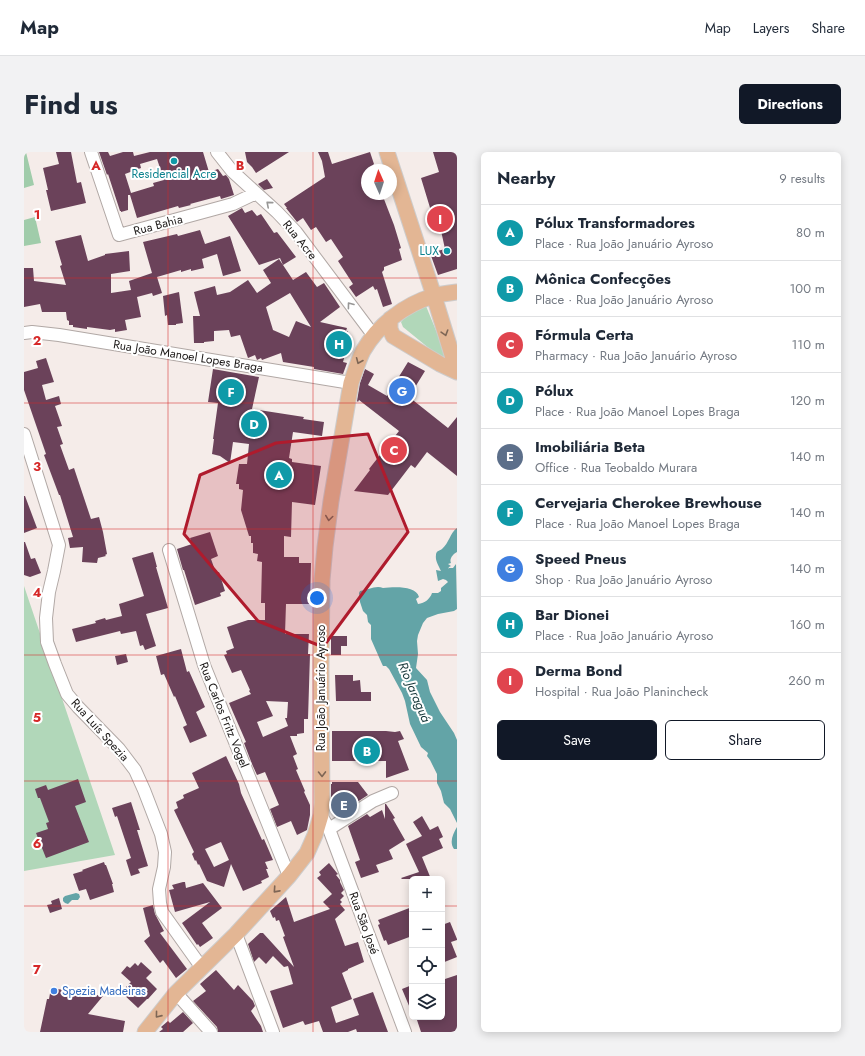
<!DOCTYPE html>
<meta charset="utf-8">
<style>
:root{--surface:#fff;--page:#f2f2f3;--text:#1f2937;--muted:#747a83;--line:#e0e1e3;--accent:#111827}
body{margin:0;font-family:Jost,sans-serif;background:var(--page);color:var(--text)}
.controls{position:absolute;right:12px;bottom:12px;display:grid;overflow:hidden;border-radius:6px;box-shadow:0 2px 10px #0003}
.controls button{width:36px;height:36px;display:grid;place-items:center;padding:0;border:0;border-bottom:1px solid var(--line);background:var(--surface);color:var(--text);font:20px sans-serif}
.compass{position:absolute;left:337px;top:12px;width:36px;height:36px;border-radius:50%;background:var(--surface);box-shadow:0 2px 10px #0003;rotate:357deg}
.you{position:absolute;left:293px;top:446px;width:14px;height:14px;margin:-10px;border:3px solid #fff;border-radius:50%;background:#1a73e8;box-shadow:0 0 0 6px #1a73e833}
.badge{display:grid;place-items:center;width:26px;height:26px;border-radius:50%;background:var(--accent);color:#fff;font-size:13px;font-weight:700}
.pin{position:absolute;translate:-50% -50%;border:2px solid #fff;box-shadow:0 1px 4px #0006}
.list{margin:0;padding:0;list-style:none}
h2{display:flex;justify-content:space-between;align-items:center;height:52px;margin:0;padding:0 16px;font-size:17px}
h2 small{font-size:13px;font-weight:400;color:var(--muted)}
.list li{display:grid;grid-template-columns:26px 1fr auto;gap:12px;align-items:center;box-sizing:border-box;height:56px;padding:0 16px;border-top:1px solid var(--line)}
.list b{display:block;font-size:15px;white-space:nowrap}
.list p{margin:0;font-size:13px;white-space:nowrap;color:var(--muted)}
.list em{font-size:13px;font-style:normal;color:var(--muted)}
.actions{display:flex;gap:8px;padding:12px 16px}
.actions a{flex:1;padding:9px 0;border:1px solid var(--accent);border-radius:6px;text-align:center;font-size:14px;color:var(--accent)}
.actions .main{background:var(--accent);color:#fff}
.icon{flex:none;width:22px;height:22px;fill:none;stroke:currentColor;stroke-width:2;stroke-linecap:round;stroke-linejoin:round}
.map{position:relative;flex:none;width:433px;height:880px;overflow:hidden;border-radius:6px}
header{display:flex;align-items:center;gap:24px;box-sizing:border-box;height:56px;padding:0 20px;background:var(--surface);border-bottom:1px solid var(--line)}
header strong{font-size:19px}
nav{display:flex;gap:22px;margin-inline-start:auto;font-size:14px}
.intro{display:flex;align-items:center;justify-content:space-between;box-sizing:border-box;height:96px;padding:0 24px}
h1{margin:0;font-size:28px}
.button{padding:10px 18px;border-radius:6px;background:var(--accent);color:#fff;font-size:14px;font-weight:700}
main{display:flex;gap:24px;padding:0 24px}
aside{flex:1;background:var(--surface);border-radius:6px;box-shadow:0 2px 10px #0003}
.map>svg:first-child{display:block}
.green{fill:#b1d7b9}
.forest{fill:#a0ccaa}
.water{fill:#63a4a7}
.building{fill:#6b425a;fill-rule:evenodd}
.lines{fill:none;stroke-linecap:round;stroke-linejoin:round}
.minor-casing{stroke:#b1a8a5;stroke-width:14}
.major-casing{stroke:#cdcccc;stroke-width:17}
.minor{stroke:#fff;stroke-width:12}
.major{stroke:#e3b694;stroke-width:15}
.oneway{stroke:#989796}
.oneway2{stroke:#7e6655}
.marked{fill:#af1b2d;fill-opacity:0.2;stroke:#af1b2d;stroke-width:3;stroke-linejoin:round}
.grid{fill:none;stroke:#d62828;stroke-width:1;stroke-opacity:0.55}
.culture-dot{fill:#0f9aa8;stroke:#fff;stroke-width:1.5}
.shop-dot{fill:#3f7fe0;stroke:#fff;stroke-width:1.5}
.labels{text-anchor:middle;stroke-width:4;stroke-linejoin:round;paint-order:stroke}
.culture-label{font-size:12px;fill:#0d838f;stroke:#fff}
.street-label{font-size:12px;fill:#1a1716;stroke:#fff}
.shop-label{font-size:12px;fill:#366cbe;stroke:#fff;text-anchor:start}
.water-label{font-size:13px;font-style:italic;fill:#18383a;stroke:#fff}
.grid-label{font-size:13px;text-anchor:middle;font-weight:bold;fill:#d62828;stroke:#fff;stroke-width:4;stroke-linejoin:round;paint-order:stroke}
</style>
<header>
<strong>Map</strong>
<nav><a>Map</a><a>Layers</a><a>Share</a></nav>
</header>
<div class="intro"><h1>Find us</h1><a class="button">Directions</a></div>
<main>
<div class="map">
<svg width="433" height="880" viewBox="0 0 433 880">
<rect width="100%" height="100%" fill="#f5ece9"/>
<path class="green" d="M402 154 422 203 417 206 379 175 377 170 381 165Z
M0 434 91 703 0 719Z"/>
<path class="forest" d="M0 0H2L10 33 0 36Z
M11 65 17 91 0 94V68Z"/>
<path class="water" d="M433 376V400C429 402 425 407 427 411L424 412 427 414 425 415 424 417 425 416H429L432 412 433 457 430 459 414 462 403 466 399 471 394 483 393 489 394 502 392 516 403 528 406 540 416 560 430 581 433 588V671L426 657 420 651 417 639 413 631V622L406 608 403 604 404 601 397 595 386 572 381 549 378 541 365 517 362 514H359L358 512 347 487V473L344 470 343 463 339 459 336 450 335 441 336 439C344 438 352 433 359 436 369 435 392 433 395 445L392 447 394 452C401 451 406 447 408 441H414L417 439V436L424 430 422 428 419 427 414 429 412 418 417 419C415 414 411 409 412 403 412 399 415 399 418 397 425 391 426 381 433 376Z
M433 675V697H430C425 690 429 682 433 675Z
M52 741 55 742 56 745 54 748H48L44 752 41 751 39 749V746L41 744Z"/>
<path class="building" d="M32 0H47L53 31 57 30 62 51 27 59 22 38H24L19 16 35 12Z
M75 0H84L86 4 99 0H109L110 4 126 0H179L185 20 194 17 199 24 202 23 205 27 210 43 197 47 196 44 166 52 167 53 155 56 154 54 113 66 106 43H104V58L97 60V59H96L84 22 83 23ZM133 7 140 28 129 31 130 34 107 41 101 22 117 16 116 12Z
M221 0H265L232 21 228 15 223 10Z
M294 0H304L308 12 346 0 350 12 348 14 350 18H343V42H358L370 73 377 96 375 97 378 108 360 115V118L358 120 368 152 359 155 353 137 351 138 349 134 332 145 325 135 329 132 314 109 319 105 307 87 302 90 292 75 287 78 279 66 273 70 262 56H263L260 52 301 25 298 9Z
M409 0H433V117L414 123 406 101 421 97 416 74H414L409 71 406 61 407 59 397 26 415 20Z
M243 27 249 36 240 38 234 32Z
M218 56 221 61 228 58 233 64 237 62 250 81 253 80 272 105 259 113 256 106 235 113 204 64Z
M176 78 181 92 206 84 217 119 199 124 193 102 178 107 180 116 167 119V117L157 120V118L133 125 138 141 129 144 128 141 113 145 117 165 101 168 103 178 91 180V177L86 178 63 175V177L49 175V173H45V169L43 168 42 160H18L16 152 0 155V116H9L10 129 42 133 36 114 38 113 31 89 57 83 64 109 81 103V102L105 99 106 119 87 122V141L107 138 105 129 128 121 119 90 153 82 154 84Z
M255 107 269 128 282 120 293 135 300 131 316 155 296 170 323 176 322 179H324L322 184 325 185 321 199H322L319 210 323 211 319 222 290 217V215L259 210 257 201 238 208 237 206 233 208 231 203 224 206 216 183 207 185 205 178 190 179V189L180 190V191H170L169 164H176L170 140 191 134 193 143 206 140 224 128 233 141 247 131 239 118ZM266 141 287 175 272 169 265 185 249 178 242 155Z
M155 140 159 171 152 172V173H144L143 163 141 164 139 144Z
M22 206 30 230 18 233 22 248 35 244 37 252 31 254 38 274 33 275 39 292 36 293 45 318 50 316 67 367 75 365 79 380 83 402 81 403 82 404 74 406 73 411 58 410 59 395 46 396 44 386 49 385 36 343H35L20 303 22 302 0 238V220L14 216 12 209Z
M384 210 401 219 385 245 424 276 433 265V324L403 300 391 316 387 313 364 343 330 339 346 318 345 317 375 279 335 248 334 250 333 249 336 231 341 217 350 222 344 233 363 244Z
M189 217 235 225 228 257 280 265 279 267 300 270 298 284 269 280 265 306 268 307V310L297 314 291 353 268 350 267 385 260 384V405H275V411H287L286 452H262L261 482H285L284 502H286L284 567H280V581L273 582V584H266L273 602 269 604 274 617 272 618 281 639 280 640 286 653V663L283 678 273 683 267 669 253 675 246 657 255 653 241 620 233 623 228 612 220 591 222 590 205 551 227 542 225 539 226 538 217 518 208 521 200 503 203 502 202 499 210 496 203 475 224 468H241V451H237L238 410 233 409 234 402 229 401V391H227V384H225L217 358 219 338 215 337V332H212L215 312H223L225 292 209 290 206 311 196 304 188 302 190 287H189L194 251 184 250ZM242 549 264 550 263 566H261L264 574 239 585 233 570 249 564Z
M0 344H1L13 376 0 381Z
M186 380 194 404 187 407 192 421 195 420 201 439 196 441 197 444 171 453 160 418H159L153 397 168 392 166 386Z
M0 390H1L7 407 11 406 17 421 6 425 0 423Z
M129 400 133 415H132L144 456 122 462 132 494 121 498 119 493 116 494 112 479 97 482 96 479 52 490 48 477 72 471 71 469 81 466 82 468 98 464 95 452 120 444 108 406Z
M307 484H323V494H317V503H307Z
M157 497 163 520 165 519 181 555 172 560 183 584 166 591 159 575 163 573 151 544 150 545 140 522 137 523 132 504Z
M102 502 104 510 93 513 91 504Z
M311 523H329V529L336 528 337 540H347V549H312Z
M308 579H362L371 580 376 579 380 587 374 589 385 618 362 626V609H308Z
M202 604 215 632 217 641 238 688 240 687 249 708 241 710 244 717H242L245 725 237 729 238 731 219 739 207 712 200 735 183 729 175 712 174 713 172 708 171 709 168 702 170 700 150 658 154 656 152 650 160 646 159 643 175 636 168 621ZM197 690 205 708 190 715 181 697Z
M54 627 62 650 51 654 65 690 22 706 12 681 24 677 22 671 25 670 16 646H14L11 637 22 633 24 638Z
M308 630H334L344 643 313 663 307 650V632H308Z
M107 650 116 678H113L124 714 114 717 116 721 107 724 102 708 107 706 93 664 91 665 88 656Z
M361 652H362L371 666 369 667 381 688 365 698 369 707 352 713 355 720 337 726 331 710 336 708 324 674 343 662 346 665 358 658 361 667Z
M398 664 406 678 414 674 419 685 415 687 419 696 398 705 407 727H378L377 726 395 720 382 692 398 684 389 670Z
M80 710 81 713H82L89 732H88L90 740 66 748 62 737 55 739 49 722 59 719 58 718Z
M305 711 313 721 314 722 312 723 316 728V730L320 738 317 741 320 744 316 748 318 750 316 752 321 758 311 767 321 794 334 790 340 810 324 817V818L318 821 328 847 307 855 312 871 335 863 329 847 349 840 364 880H333L332 877 324 880H299L295 869 281 873 279 869 259 876 246 839 269 832 264 814 260 815 249 804 242 812 235 805 230 810 224 792 236 781H239L270 815 259 785 261 784 255 768 252 769 251 765 249 766 246 759 262 745 270 770 306 757 299 750 308 742 293 726 297 723 295 720Z
M159 730H161L162 736 179 731 198 756 178 771 189 786 176 795 174 792 173 793 158 771 186 750 151 760 145 738 150 737 148 733Z
M35 746 38 757 26 761 23 753 28 752 27 749Z
M129 753 131 762 140 779 136 781 163 817 152 826 139 808 136 811 120 789 126 784 119 756Z
M388 755V784L364 793 362 788 360 789 354 773 356 772 354 768Z
M426 770 433 787V788L427 790 433 805 418 811V773Z
M117 810 128 820 122 826 133 837 124 847H123L114 856 97 840 107 830 97 821 103 814 106 816 111 811 114 814Z
M192 818 210 838 214 833 229 849 231 854 227 859 237 874 239 880H194L193 875 169 849 182 839 176 832Z
M433 823V880H397L392 865H418V828Z
M388 833V861L378 837Z
M27 836 79 844 64 862 101 869 99 880H16L23 847H25Z
M159 860 169 871 159 880H135L139 877 137 875 144 869 146 871Z"/>
<g class="lines">
<defs>
<path id="minor" d="M67 0 95 83 209 52 232 41
M193 0 208 19 253 60 272 80 350 184
M0 181 8 180 35 183 327 231
M0 282 35 393 30 419 25 440 22 466 23 490 31 512 43 542 54 555 95 597 111 618 120 638 137 682 141 700 140 715 135 737 136 751 138 760 178 816
M145 398 180 513 265 724
M297 663 305 677 381 880
M305 677 349 649 368 641
M212 782 249 880
M152 841 187 880"/>
<path id="major" d="M363 0 410 144 433 219
M366 167V177L369 184 416 212 433 220
M121 880 152 841 212 782 265 724 283 701 291 683 297 663 298 651 297 518 298 428 301 395 307 349 327 231C331 220 334 209 339 199 354 173 380 153 409 144 416 142 425 141 433 140"/>
</defs>
<use href="#minor" class="minor-casing"/>
<use href="#major" class="major-casing"/>
<use href="#minor" class="minor"/>
<use href="#major" class="major"/>
</g>
<defs><path id="oneway-chevron" d="M-2-3.5L2.5 0L-2 3.5" fill="none" stroke-width="1.6" stroke-linecap="round" stroke-linejoin="round"/></defs>
<g class="oneway">
<use href="#oneway-chevron" transform="translate(245 52) rotate(-139)"/>
<use href="#oneway-chevron" transform="translate(326 153) rotate(-127)"/>
</g>
<g class="oneway2">
<use href="#oneway-chevron" transform="translate(421 181) rotate(73)"/>
<use href="#oneway-chevron" transform="translate(335 209) rotate(113)"/>
<use href="#oneway-chevron" transform="translate(305 366) rotate(98)"/>
<use href="#oneway-chevron" transform="translate(298 622) rotate(89)"/>
<use href="#oneway-chevron" transform="translate(252 738) rotate(132)"/>
<use href="#oneway-chevron" transform="translate(134 863) rotate(129)"/>
</g>
<path class="marked" d="M344 282 384 380 299 495 234 469 160 382 176 323 252 291Z"/>
<path class="grid" d="M144 0V880M289 0V880M0 126H433M0 251H433M0 377H433M0 503H433M0 629H433M0 754H388M418 754H433"/>
<g class="culture-dot">
<circle cx="150" cy="9" r="4"/>
<circle cx="423" cy="99" r="4"/>
</g>
<circle class="shop-dot" cx="30" cy="839" r="4"/>
<g class="labels">
<g class="culture-label">
<text x="150" y="26">Residencial Acre</text>
<text x="415" y="103" text-anchor="end">LUX</text>
</g>
<g class="street-label">
<text transform="translate(134 73) rotate(-15)" y="4">Rua Bahia</text>
<text transform="translate(276 88) rotate(51)" y="4">Rua Acre</text>
<text transform="translate(164 204) rotate(9)" y="4">Rua João Manoel Lopes Braga</text>
<text transform="translate(297 536) rotate(-90)" y="4">Rua João Januário Ayroso</text>
<text transform="translate(200 563) rotate(68)" y="4">Rua Carlos Fritz Vogel</text>
<text transform="translate(76 578) rotate(48)" y="4">Rua Luís Spezia</text>
<text transform="translate(340 771) rotate(70)" y="4">Rua São José</text>
</g>
<g class="shop-label">
<text x="38" y="843">Spezia Madeiras</text>
</g>
<g class="water-label">
<text transform="translate(391 540) rotate(67)" y="5">Rio Jaraguá</text>
</g>
</g>
<g class="grid-label">
<text x="72" y="18">A</text>
<text x="216" y="18">B</text>
<text x="13" y="67">1</text>
<text x="13" y="193">2</text>
<text x="13" y="319">3</text>
<text x="13" y="445">4</text>
<text x="13" y="570">5</text>
<text x="13" y="696">6</text>
<text x="13" y="822">7</text>
</g>
</svg>
<div class="controls">
<button>+</button>
<button>−</button>
<button><svg class="icon" aria-label="locate" viewBox="0 0 24 24"><circle cx="12" cy="12" r="6"/><path d="M12 2v4M12 18v4M2 12h4M18 12h4"/></svg></button>
<button><svg class="icon" aria-label="layers" viewBox="0 0 24 24"><path d="M12 4l9 5-9 5-9-5zM3 14l9 5 9-5"/></svg></button>
</div>
<svg class="compass" viewBox="-18 -18 36 36"><path d="M0-13l5 13h-10z" fill="#e53935"/><path d="M0 13l5-13h-10z" fill="#747a83"/></svg>
<div class="you"></div>
<div class="pin badge" style="left:255px;top:323px;background:#0f9aa8">A</div>
<div class="pin badge" style="left:343px;top:599px;background:#0f9aa8">B</div>
<div class="pin badge" style="left:370px;top:298px;background:#e0444e">C</div>
<div class="pin badge" style="left:230px;top:272px;background:#0f9aa8">D</div>
<div class="pin badge" style="left:320px;top:653px;background:#5c6f8a">E</div>
<div class="pin badge" style="left:207px;top:240px;background:#0f9aa8">F</div>
<div class="pin badge" style="left:378px;top:239px;background:#3f7fe0">G</div>
<div class="pin badge" style="left:315px;top:192px;background:#0f9aa8">H</div>
<div class="pin badge" style="left:416px;top:67px;background:#e0444e">I</div>
</div>
<aside>
<h2>Nearby<small>9 results</small></h2>
<ul class="list">
<li><span class="badge" style="background:#0f9aa8">A</span><div><b>Pólux Transformadores</b><p>Place · Rua João Januário Ayroso</p></div><em>80 m</em></li>
<li><span class="badge" style="background:#0f9aa8">B</span><div><b>Mônica Confecções</b><p>Place · Rua João Januário Ayroso</p></div><em>100 m</em></li>
<li><span class="badge" style="background:#e0444e">C</span><div><b>Fórmula Certa</b><p>Pharmacy · Rua João Januário Ayroso</p></div><em>110 m</em></li>
<li><span class="badge" style="background:#0f9aa8">D</span><div><b>Pólux</b><p>Place · Rua João Manoel Lopes Braga</p></div><em>120 m</em></li>
<li><span class="badge" style="background:#5c6f8a">E</span><div><b>Imobiliária Beta</b><p>Office · Rua Teobaldo Murara</p></div><em>140 m</em></li>
<li><span class="badge" style="background:#0f9aa8">F</span><div><b>Cervejaria Cherokee Brewhouse</b><p>Place · Rua João Manoel Lopes Braga</p></div><em>140 m</em></li>
<li><span class="badge" style="background:#3f7fe0">G</span><div><b>Speed Pneus</b><p>Shop · Rua João Januário Ayroso</p></div><em>140 m</em></li>
<li><span class="badge" style="background:#0f9aa8">H</span><div><b>Bar Dionei</b><p>Place · Rua João Januário Ayroso</p></div><em>160 m</em></li>
<li><span class="badge" style="background:#e0444e">I</span><div><b>Derma Bond</b><p>Hospital · Rua João Planincheck</p></div><em>260 m</em></li>
</ul>
<div class="actions"><a class="main">Save</a><a>Share</a></div>
</aside>
</main>
